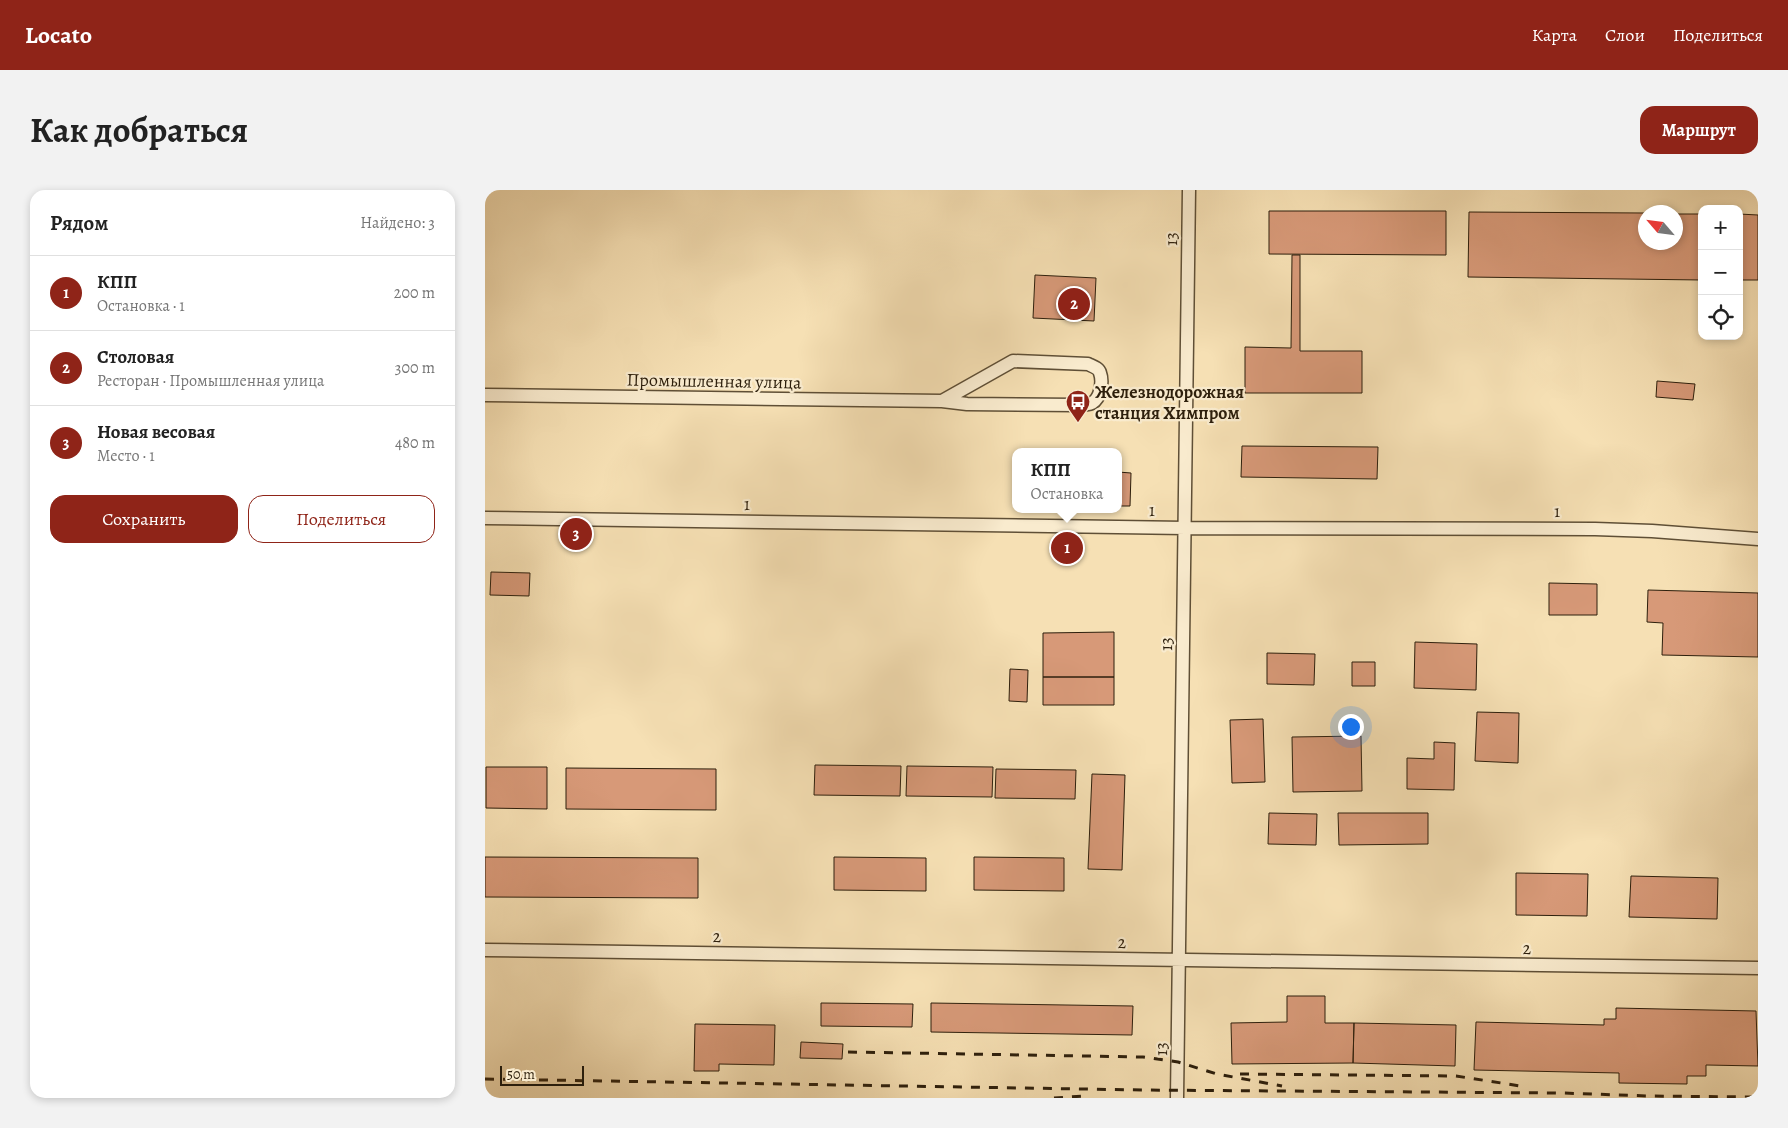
<!DOCTYPE html>
<html lang="ru">
<meta charset="utf-8">
<style>
:root{--surface:#fff;--page:#f2f2f2;--text:#222;--muted:#767676;--line:#e0e0e0;--accent:#8f2418}
body{margin:0;font-family:Alegreya,serif;background:var(--page);color:var(--text)}
.controls{position:absolute;right:15px;top:15px;display:grid;overflow:hidden;border-radius:10px;box-shadow:0 2px 8px #0003}
.controls button{width:45px;height:45px;display:grid;place-items:center;padding:0;border:0;border-bottom:1px solid var(--line);background:var(--surface);color:var(--text);font:25px sans-serif}
.compass{position:absolute;left:1153px;top:15px;width:45px;height:45px;border-radius:50%;background:var(--surface);box-shadow:0 2px 8px #0003;rotate:298deg}
.scale{position:absolute;left:15px;bottom:12px;width:84px;box-sizing:border-box;padding-left:5px;border:2px solid #2d1f0c;border-top:0;font-size:14px;line-height:18px;white-space:nowrap;color:#2d1f0c;-webkit-text-stroke:4px #f9ebce;paint-order:stroke}
.you{position:absolute;left:865px;top:536px;width:18px;height:18px;margin:-12px;border:4px solid #fff;border-radius:50%;background:#1a73e8;box-shadow:0 0 0 8px #1a73e833}
.badge{display:grid;place-items:center;width:32px;height:32px;border-radius:50%;background:var(--accent);color:#fff;font-size:16px;font-weight:700}
.pin{position:absolute;translate:-50% -50%;border:2px solid #fff;box-shadow:0 1px 5px #0006}
.popup{position:absolute;left:527px;top:258px;width:110px;height:65px;box-sizing:border-box;display:grid;place-content:center;border-radius:10px;background:var(--surface);filter:drop-shadow(0 1px 4px #0005);font-size:16px;white-space:nowrap;color:var(--muted)}
.popup b{font-size:19px;color:var(--text)}
.popup::after{content:'';position:absolute;left:50%;top:100%;margin-left:-10px;border:10px solid transparent;border-top-color:var(--surface)}
.list{margin:0;padding:0;list-style:none}
h2{display:flex;justify-content:space-between;align-items:center;height:65px;margin:0;padding:0 20px;font-size:21px}
h2 small{font-size:16px;font-weight:400;color:var(--muted)}
.list li{display:grid;grid-template-columns:32px 1fr auto;gap:15px;align-items:center;box-sizing:border-box;height:75px;padding:0 20px;border-top:1px solid var(--line)}
.list b{display:block;font-size:19px;white-space:nowrap}
.list p{margin:0;font-size:16px;white-space:nowrap;color:var(--muted)}
.list em{font-size:16px;font-style:normal;color:var(--muted)}
.actions{display:flex;gap:10px;padding:15px 20px}
.actions a{flex:1;padding:11px 0;border:1px solid var(--accent);border-radius:15px;text-align:center;font-size:18px;color:var(--accent)}
.actions .main{background:var(--accent);color:#fff}
.icon{flex:none;width:28px;height:28px;fill:none;stroke:currentColor;stroke-width:2;stroke-linecap:round;stroke-linejoin:round}
.map{position:relative;flex:none;width:1273px;height:908px;overflow:hidden;border-radius:15px}
header{display:flex;align-items:center;gap:30px;box-sizing:border-box;height:70px;padding:0 25px;background:var(--accent);color:#fff}
header strong{font-size:24px}
nav{display:flex;gap:28px;margin-inline-start:auto;font-size:18px}
.intro{display:flex;align-items:center;justify-content:space-between;box-sizing:border-box;height:120px;padding:0 30px}
h1{margin:0;font-size:35px}
.button{padding:12px 22px;border-radius:15px;background:var(--accent);color:#fff;font-size:18px;font-weight:700}
main{display:flex;gap:30px;padding:0 30px}
aside{flex:1;background:var(--surface);border-radius:15px;box-shadow:0 2px 8px #0003}
.map>svg:first-child{display:block}
.building{fill:#d79978;stroke:#2d1f0c}
.lines{fill:none;stroke-linecap:round;stroke-linejoin:round}
.minor-casing{stroke:#5f4f36;stroke-width:15}
.minor{stroke:#f9ebce;stroke-width:12}
.rail{stroke:#2d1f0c;stroke-width:3;stroke-dasharray:9 9;stroke-linecap:butt}
.labels{text-anchor:middle;stroke-width:4.5;stroke-linejoin:round;paint-order:stroke}
.street-label{font-size:18px;fill:#2d1f0c;stroke:#f9ebce}
.poi-label{font-size:18px;font-weight:bold;fill:#2d1f0c;stroke:#f9ebce;text-anchor:start}
</style>
<header>
<strong>Locato</strong>
<nav><a>Карта</a><a>Слои</a><a>Поделиться</a></nav>
</header>
<div class="intro"><h1>Как добраться</h1><a class="button">Маршрут</a></div>
<main>
<aside>
<h2>Рядом<small>Найдено: 3</small></h2>
<ul class="list">
<li><span class="badge">1</span><div><b>КПП</b><p>Остановка · 1</p></div><em>200 m</em></li>
<li><span class="badge">2</span><div><b>Столовая</b><p>Ресторан · Промышленная улица</p></div><em>300 m</em></li>
<li><span class="badge">3</span><div><b>Новая весовая</b><p>Место · 1</p></div><em>480 m</em></li>
</ul>
<div class="actions"><a class="main">Сохранить</a><a>Поделиться</a></div>
</aside>
<div class="map">
<svg width="1273" height="908" viewBox="0 0 1273 908">
<rect width="100%" height="100%" fill="#f6e0b4"/>
<filter id="stains"><feTurbulence type="fractalNoise" baseFrequency=".004" numOctaves="4"/><feColorMatrix values="0 0 0 0 .2 0 0 0 0 .09 0 0 0 0 .02 0 0 0 .5 -.17"/></filter>
<radialGradient id="worn" r=".72"><stop offset=".6" stop-color="#630" stop-opacity="0"/><stop offset="1" stop-color="#630" stop-opacity=".3"/></radialGradient>
<path class="building" d="M784 21H961V65L784 64Z
M984 22 1160 23V52H1190V24H1217V90L983 87Z
M1254 24 1273 25V90H1254Z
M807 65H815V161H877V203H760V157L806 158Z
M550 85 611 88 609 131 548 128Z
M1172 191 1210 194 1208 210 1171 207Z
M757 256 893 257 892 289 756 287Z
M633 282 646 283 645 316H633Z
M76 338 106 339V350L76 349Z
M6 382 45 383 44 406 5 405Z
M1064 393 1112 394V425H1064Z
M1163 400 1273 403V467L1177 465 1178 433 1162 432Z
M629 442V487H558V443Z
M930 452 992 454 991 500 929 498Z
M782 463 830 464 829 495 782 494Z
M867 472H890V496H867Z
M525 479 543 480 542 512 524 511Z
M558 487H629V515H558Z
M992 522 1034 523 1033 573 990 571Z
M778 529 780 592 747 593 745 530Z
M876 546 877 601 808 602 807 547Z
M949 552 970 553 969 600 922 599V568L949 569Z
M330 575 416 576 415 606 329 605Z
M422 576 508 577 507 607 421 606Z
M1 577H62V619L1 618Z
M81 578 231 579V620L81 619Z
M511 579 591 580 590 609 510 608Z
M607 584 640 585 637 680 603 679Z
M784 623 832 624 831 655 783 654Z
M853 623H943V654L854 655Z
M0 667 213 668V708L0 707Z
M349 667 441 668V701L349 700Z
M489 667 579 668V701L489 700Z
M1031 683 1103 684 1102 726 1031 725Z
M1146 686 1233 688 1232 729 1144 727Z
M802 806H840V833H869L868 873 747 874 746 833 802 832Z
M336 813 428 814 427 837 336 836Z
M446 813 648 816 647 845 446 842Z
M1131 818 1271 821 1273 876 1221 875V886H1202V894L1134 893V883L989 880 991 832 1119 835V829H1131Z
M869 833 971 835 970 876 868 873Z
M210 834 290 835 289 875 234 874V881H209Z
M316 852 358 854 357 869 315 868Z"/>
<g class="lines">
<defs>
<path id="minor" d="M0 205 457 211 482 214 591 215C596 215 603 215 607 213 616 208 618 191 615 183 614 178 607 176 603 174L528 171 457 211
M0 328 700 338 1110 339 1167 341 1273 349
M0 760 1273 778
M692 908 704 0"/>
</defs>
<use href="#minor" class="minor-casing"/>
<use href="#minor" class="minor"/>
<path class="rail" d="M363 862 658 867 693 872 732 884 797 896
M755 884 971 886 1042 897
M0 889 657 900 1077 903 1164 906 1273 907
M569 908 599 906"/>
</g>
<defs>
<symbol id="bus-pin" viewBox="-11 -11 22 30"><path d="M0 17L-7.5 6A9.5 9.5 0 1 1 7.5 6Z" fill="#8f2418" stroke="#f9ebce"/><path d="M-5-6H5V4H4V6H2V4H-2V6H-4V4H-5ZM-3.5-4V0h7V-4ZM-3.5 1.2v1.5H-2V1.2ZM2 1.2v1.5H3.5V1.2Z" fill="#fff"/></symbol>
</defs>
<g fill-rule="evenodd">
<use href="#bus-pin" x="579" y="198" width="28" height="38"/>
</g>
<g class="labels">
<g class="street-label">
<text transform="translate(686 49) rotate(-89)" y="6">13</text>
<text transform="translate(229 191) rotate(1)" y="6">Промышленная улица</text>
<text transform="translate(262 314) rotate(1)" y="6">1</text>
<text transform="translate(667 320) rotate(1)" y="6">1</text>
<text x="1072" y="327">1</text>
<text transform="translate(681 454) rotate(-89)" y="6">13</text>
<text transform="translate(232 746) rotate(1)" y="6">2</text>
<text transform="translate(637 752) rotate(1)" y="6">2</text>
<text transform="translate(1042 758) rotate(1)" y="6">2</text>
<text transform="translate(676 859) rotate(-89)" y="6">13</text>
</g>
<g class="poi-label">
<text x="610" y="208">Железнодорожная<tspan x="610" dy="21">станция Химпром</tspan></text>
</g>
</g>
<rect width="100%" height="100%" filter="url(#stains)"/>
<rect width="100%" height="100%" fill="url(#worn)"/>
</svg>
<div class="controls">
<button>+</button>
<button>−</button>
<button><svg class="icon" aria-label="locate" viewBox="0 0 24 24"><circle cx="12" cy="12" r="6"/><path d="M12 2v4M12 18v4M2 12h4M18 12h4"/></svg></button>
</div>
<svg class="compass" viewBox="-18 -18 36 36"><path d="M0-13l5 13h-10z" fill="#e53935"/><path d="M0 13l5-13h-10z" fill="#767676"/></svg>
<div class="scale">50 m</div>
<div class="you"></div>
<div class="pin badge" style="left:582px;top:358px">1</div>
<div class="popup"><b>КПП</b>Остановка</div>
<div class="pin badge" style="left:589px;top:114px">2</div>
<div class="pin badge" style="left:91px;top:344px">3</div>
</div>
</main>
